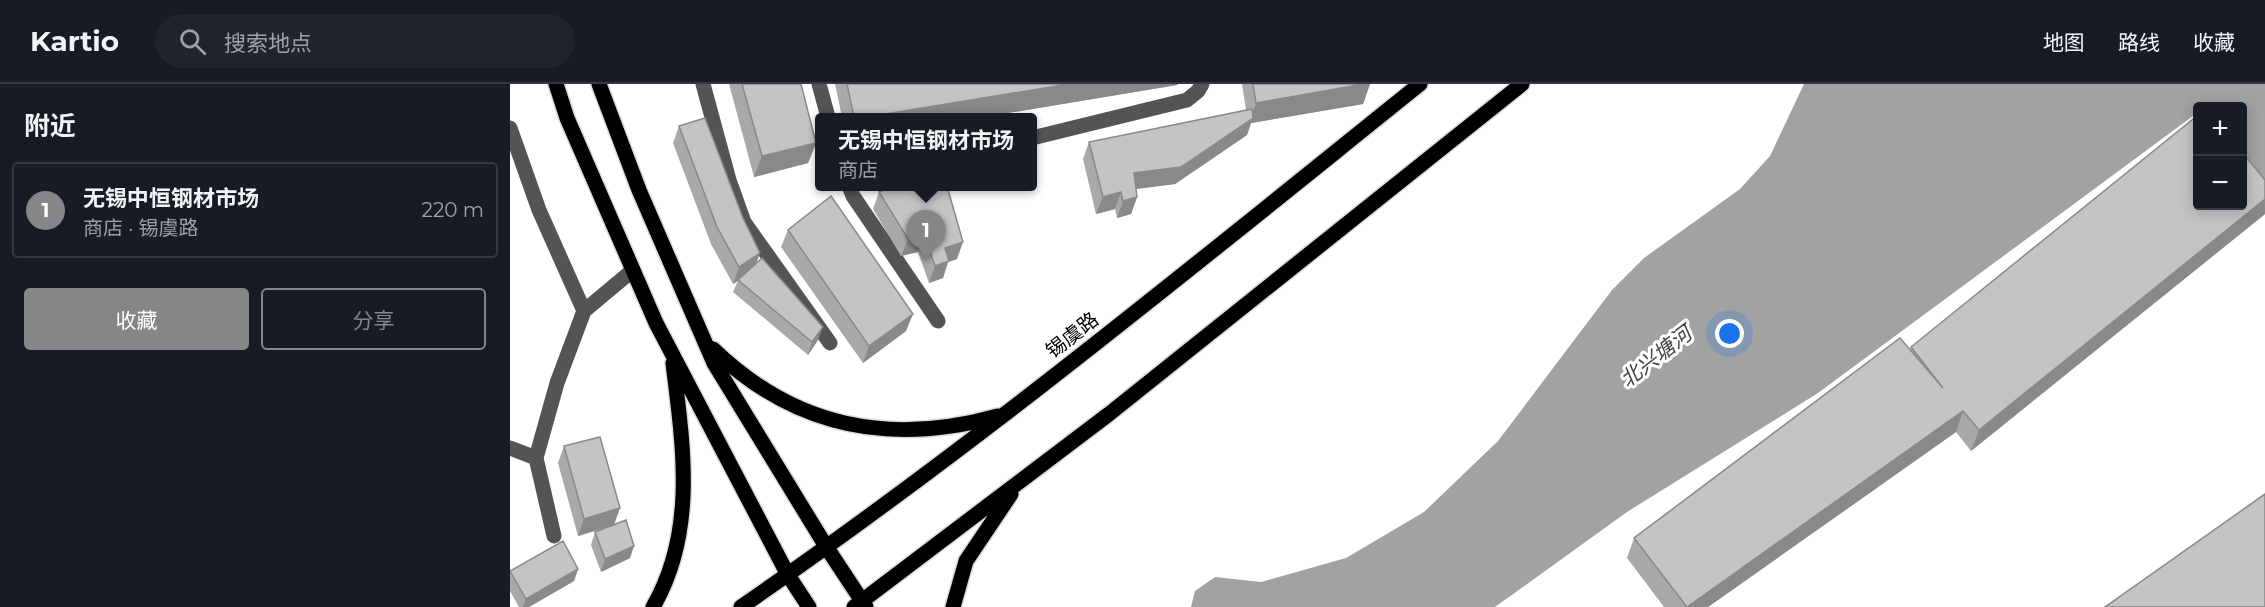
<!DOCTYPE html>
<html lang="zh">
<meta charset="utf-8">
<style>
:root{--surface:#171b24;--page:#20242c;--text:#f1f3f6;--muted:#9ea1a6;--line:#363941;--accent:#858687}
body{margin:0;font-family:Montserrat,"Noto Sans SC",sans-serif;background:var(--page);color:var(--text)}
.controls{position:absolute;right:18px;top:18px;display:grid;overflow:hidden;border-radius:6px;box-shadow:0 3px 15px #0003}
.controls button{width:54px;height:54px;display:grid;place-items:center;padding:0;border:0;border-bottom:2px solid var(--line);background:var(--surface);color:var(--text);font:30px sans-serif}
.you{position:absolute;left:1220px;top:250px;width:21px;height:21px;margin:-15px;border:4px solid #fff;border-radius:50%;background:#1a73e8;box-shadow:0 0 0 9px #1a73e833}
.badge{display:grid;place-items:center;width:39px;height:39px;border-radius:50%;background:var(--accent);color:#fff;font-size:20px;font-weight:700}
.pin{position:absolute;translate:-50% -50px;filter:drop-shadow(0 2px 3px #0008)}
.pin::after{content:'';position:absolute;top:32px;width:21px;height:18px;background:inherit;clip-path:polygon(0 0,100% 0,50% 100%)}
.popup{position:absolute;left:305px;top:29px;width:222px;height:78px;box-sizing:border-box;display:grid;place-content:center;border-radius:6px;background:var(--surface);filter:drop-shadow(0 2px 4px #0005);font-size:20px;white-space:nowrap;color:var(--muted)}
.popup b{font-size:22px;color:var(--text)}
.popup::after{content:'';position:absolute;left:50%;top:100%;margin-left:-12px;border:12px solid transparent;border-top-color:var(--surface)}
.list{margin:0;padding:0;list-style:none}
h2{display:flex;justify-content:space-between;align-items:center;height:78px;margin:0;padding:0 24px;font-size:26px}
h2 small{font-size:20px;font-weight:400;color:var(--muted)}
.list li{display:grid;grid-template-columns:39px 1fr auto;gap:18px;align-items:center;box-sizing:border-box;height:96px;margin:0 12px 12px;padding:0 12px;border:2px solid var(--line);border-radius:6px}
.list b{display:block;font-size:22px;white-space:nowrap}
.list p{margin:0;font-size:20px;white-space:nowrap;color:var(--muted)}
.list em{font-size:20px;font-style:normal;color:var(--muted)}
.actions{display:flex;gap:12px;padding:18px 24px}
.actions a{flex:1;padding:14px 0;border:2px solid var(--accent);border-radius:6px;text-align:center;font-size:21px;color:var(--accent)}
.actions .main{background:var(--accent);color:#fff}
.icon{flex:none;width:33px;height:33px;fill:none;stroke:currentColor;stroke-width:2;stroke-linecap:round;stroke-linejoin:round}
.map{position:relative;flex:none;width:1755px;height:523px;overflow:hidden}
header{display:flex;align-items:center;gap:36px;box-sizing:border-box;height:84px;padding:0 30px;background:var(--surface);border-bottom:2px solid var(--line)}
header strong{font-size:28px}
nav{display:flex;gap:33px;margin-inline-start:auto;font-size:21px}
.search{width:420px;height:54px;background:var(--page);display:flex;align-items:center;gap:15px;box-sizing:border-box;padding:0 21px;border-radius:33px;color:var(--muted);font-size:22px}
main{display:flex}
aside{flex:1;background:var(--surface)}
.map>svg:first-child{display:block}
.water{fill:#a2a2a2}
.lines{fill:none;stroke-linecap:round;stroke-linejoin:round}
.major-casing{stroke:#dbdbdb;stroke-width:18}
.minor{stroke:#545454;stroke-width:15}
.major{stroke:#000;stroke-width:15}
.wall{fill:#a9a9a9}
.shaded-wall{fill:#898989}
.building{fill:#c4c4c4;stroke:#898989;stroke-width:1.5}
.labels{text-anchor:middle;stroke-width:6;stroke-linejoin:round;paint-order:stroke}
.street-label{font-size:20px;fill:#000;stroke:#fff}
.water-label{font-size:21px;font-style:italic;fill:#434343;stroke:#fff}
</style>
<header>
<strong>Kartio</strong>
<div class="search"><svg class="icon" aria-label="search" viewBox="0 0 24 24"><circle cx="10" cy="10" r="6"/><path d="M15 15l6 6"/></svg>搜索地点</div>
<nav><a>地图</a><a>路线</a><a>收藏</a></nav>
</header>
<main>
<aside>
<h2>附近<small></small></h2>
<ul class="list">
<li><span class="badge">1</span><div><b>无锡中恒钢材市场</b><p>商店 · 锡虞路</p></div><em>220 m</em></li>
</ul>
<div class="actions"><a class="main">收藏</a><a>分享</a></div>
</aside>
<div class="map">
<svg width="1755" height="523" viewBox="0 0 1755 523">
<rect width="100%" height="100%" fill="#fff"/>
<path class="water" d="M1294 0H1755V112L1733 80 1732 22H1688L1687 29 1308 309 1117 428 985 523H681L685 507 705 493 751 498 836 474 914 428 988 357 1102 206 1134 174 1230 105 1260 72Z"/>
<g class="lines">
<defs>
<path id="major" d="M46 0 57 34 146 239 278 491 299 523
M89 0 129 106 204 279 317 464 356 523
M203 265C285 344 380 362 488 332
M143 523C187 447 173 361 163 279
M231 523C466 361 687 179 910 0
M344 523 599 330 1012 0
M443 523 456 477 501 410"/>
</defs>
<use href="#major" class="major-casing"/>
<path class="minor" d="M193 0 219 96 234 138 320 259
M309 0 318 33
M0 44 29 126 74 227
M522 54 677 16 688 7 692 0
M339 102 343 112 428 237
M0 364 26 374
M44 452 26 374 47 299 74 227 123 186"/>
<use href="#major" class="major"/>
</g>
<path class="wall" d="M219 0H291L306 59 298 79 244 93Z
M325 0H668L667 1 474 33H332Z
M732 0H860L853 20 741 39 737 51 665 100 626 105 627 113 621 130 607 134 605 125 586 130 573 75 579 58 736 26Z
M169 42 246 180 308 256 298 271 223 208 228 197 223 200 201 160 163 59Z
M1755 96V130L1461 367 1446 348 1198 523H1154L1117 474 1124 454 1400 266 1401 263Z
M369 108 447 175 438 178 433 194 419 199 408 168 391 172 363 125Z
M278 146 396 247 353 279 271 163Z
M54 362 104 441 68 452 48 379Z
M85 448 120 474 91 488 81 461Z
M68 485 64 497 19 523H9L0 507V487Z"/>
<path class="shaded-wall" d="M559 0H668L667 1 474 33H357Z
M854 0H860L853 20 741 39 737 51 665 100 618 106 624 89 740 36 746 19Z
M306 59 298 79 244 93 252 72Z
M611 108 605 125 586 130 593 113Z
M627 113 621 130 607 134 613 117Z
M1755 115V130L1461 367 1469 346Z
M414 151 408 168 391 172 398 155Z
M453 158 447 175 438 178 433 194 419 199 425 182 435 164Z
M250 169 244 186 223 200 229 183Z
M403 230 396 247 353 279 359 262Z
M313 243 308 256 298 271 302 258Z
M1453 327 1446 348 1198 523H1177Z
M110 424 104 441 68 452 74 435Z
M124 462 120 474 91 488 95 475Z
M68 485 64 497 19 523H13L16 515Z"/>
<path class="building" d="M232 0H291L306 59 252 72Z
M337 0H559L357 33H344Z
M743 0H854L746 19Z
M742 25 743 34 671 83 624 89 627 113 613 117 611 108 593 113 579 58Z
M1688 31V122H1732V68L1755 96V115L1469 346 1453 327 1177 523 1124 454 1390 254 1433 304 1401 263Z
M195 34 233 134 250 169 229 183 207 143 169 42Z
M385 102H437L453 158 435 164 439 177 425 182 414 151 398 155 369 108Z
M321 112 403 230 359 262 278 146Z
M252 174 313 243 302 258 228 196Z
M90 353 110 424 74 435 54 362Z
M1755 410V523H1595Z
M116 436 124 462 95 475 85 448Z
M53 457 68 485 16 515 0 487Z"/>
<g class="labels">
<g class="street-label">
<text transform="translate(562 251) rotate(-38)" y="7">锡虞路</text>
</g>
<g class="water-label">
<text transform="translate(1146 273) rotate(-38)" y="7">北兴塘河</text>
</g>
</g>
</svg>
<div class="controls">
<button>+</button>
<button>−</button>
</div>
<div class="you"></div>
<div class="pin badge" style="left:416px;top:176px">1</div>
<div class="popup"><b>无锡中恒钢材市场</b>商店</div>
</div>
</main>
